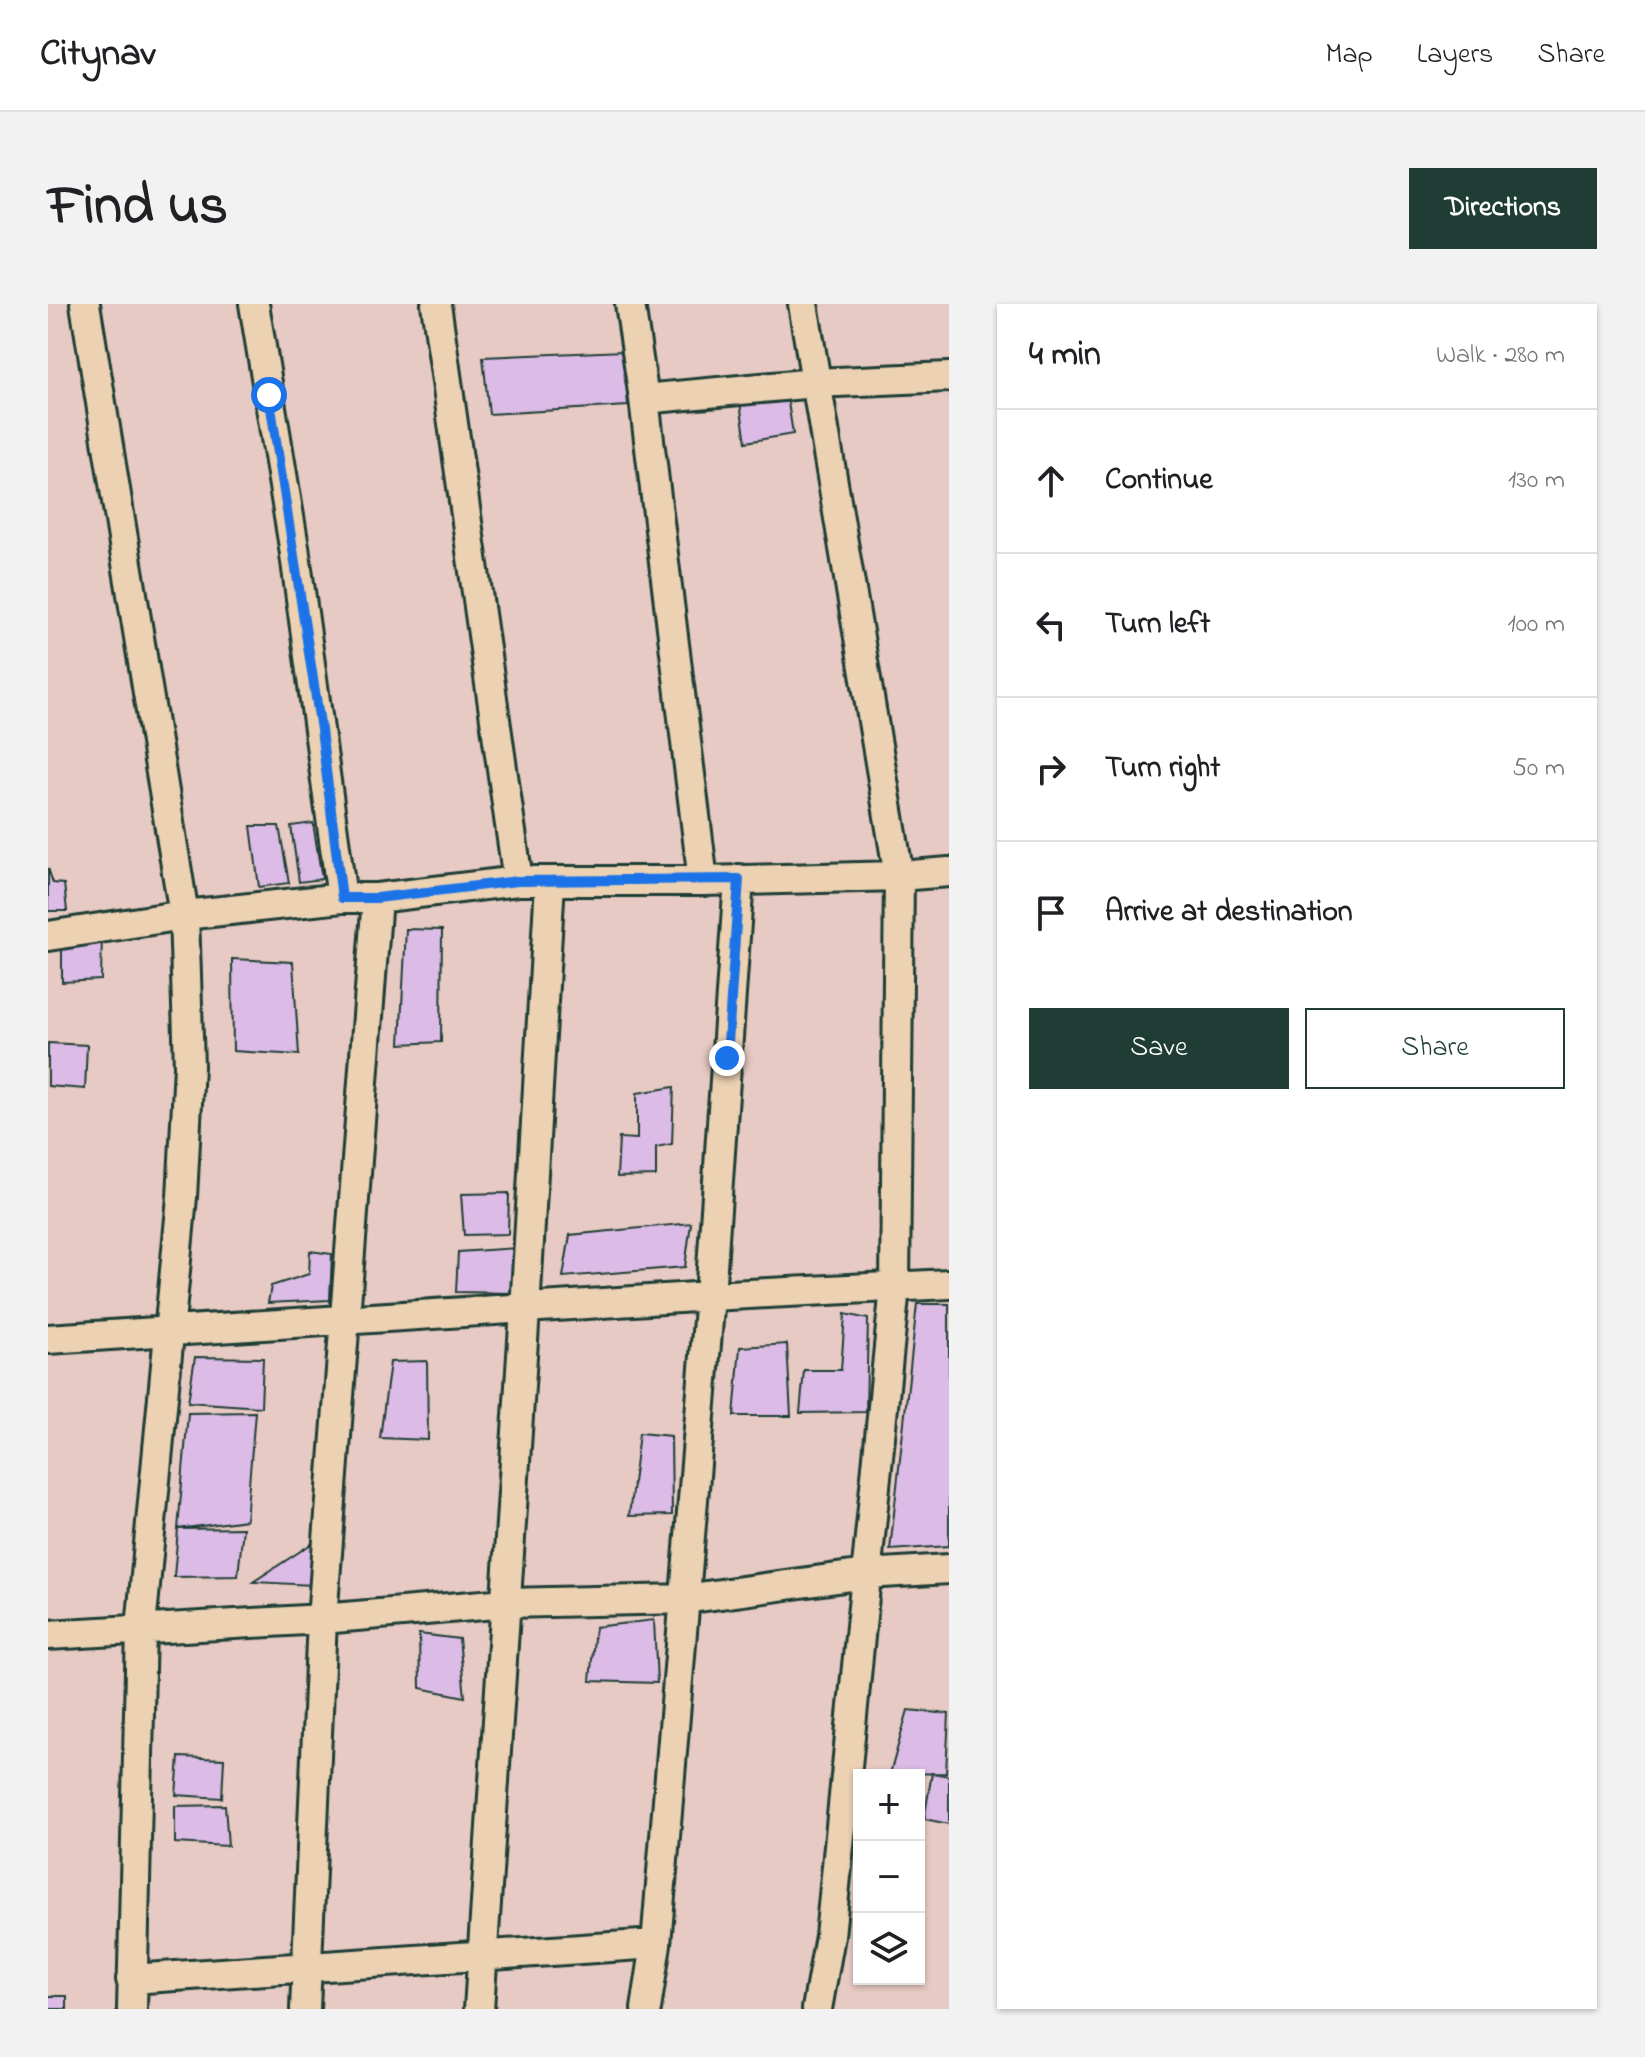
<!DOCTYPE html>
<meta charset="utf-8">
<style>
:root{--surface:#fff;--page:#f2f2f2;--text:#202124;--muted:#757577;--line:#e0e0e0;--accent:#1f3d34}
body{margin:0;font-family:"Indie Flower",sans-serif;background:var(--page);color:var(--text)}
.controls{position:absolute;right:24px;bottom:24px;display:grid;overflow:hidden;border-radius:0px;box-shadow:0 2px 6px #0004}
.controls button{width:72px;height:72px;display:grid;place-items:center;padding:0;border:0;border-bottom:2px solid var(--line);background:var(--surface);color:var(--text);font:40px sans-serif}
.stop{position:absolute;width:24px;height:24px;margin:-18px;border:6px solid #1a73e8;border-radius:50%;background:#fff}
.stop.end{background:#1a73e8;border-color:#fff;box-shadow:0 2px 8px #0008}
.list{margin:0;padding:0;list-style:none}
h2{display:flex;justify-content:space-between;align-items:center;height:104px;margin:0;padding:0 32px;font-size:34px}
h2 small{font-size:26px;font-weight:400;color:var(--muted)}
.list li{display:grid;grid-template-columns:52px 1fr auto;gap:24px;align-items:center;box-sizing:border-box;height:144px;padding:0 32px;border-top:2px solid var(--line)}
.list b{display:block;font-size:30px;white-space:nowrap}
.list em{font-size:26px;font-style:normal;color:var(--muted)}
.actions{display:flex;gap:16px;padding:24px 32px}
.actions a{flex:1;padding:18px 0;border:2px solid var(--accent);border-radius:0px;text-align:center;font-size:28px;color:var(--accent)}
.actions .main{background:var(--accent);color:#fff}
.icon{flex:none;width:44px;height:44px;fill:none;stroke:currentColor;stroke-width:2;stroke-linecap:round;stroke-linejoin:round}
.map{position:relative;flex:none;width:901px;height:1705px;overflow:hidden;border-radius:0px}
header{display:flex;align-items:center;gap:48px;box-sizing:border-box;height:112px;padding:0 40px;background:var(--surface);border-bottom:2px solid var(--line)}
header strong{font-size:38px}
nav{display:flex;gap:44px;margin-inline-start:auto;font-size:28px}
.intro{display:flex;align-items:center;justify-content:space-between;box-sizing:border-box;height:192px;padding:0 48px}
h1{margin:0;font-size:56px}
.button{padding:20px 36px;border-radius:0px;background:var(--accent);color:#fff;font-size:28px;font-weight:700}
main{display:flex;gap:48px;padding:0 48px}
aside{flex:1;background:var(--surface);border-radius:0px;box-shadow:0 2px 6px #0004}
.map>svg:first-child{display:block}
.building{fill:#dcbbe7;stroke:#1f3d34;stroke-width:2}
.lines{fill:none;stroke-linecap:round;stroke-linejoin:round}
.street-casing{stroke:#1f3d34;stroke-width:34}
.street{stroke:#ecd1b3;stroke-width:28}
.route{stroke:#1a73e8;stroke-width:10}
</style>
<header>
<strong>Citynav</strong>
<nav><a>Map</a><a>Layers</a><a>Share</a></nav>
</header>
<div class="intro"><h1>Find us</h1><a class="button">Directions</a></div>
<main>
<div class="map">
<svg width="901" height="1705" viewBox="0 0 901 1705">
<rect width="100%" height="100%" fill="#e7cac3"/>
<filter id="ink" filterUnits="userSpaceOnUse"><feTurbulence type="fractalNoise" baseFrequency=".0125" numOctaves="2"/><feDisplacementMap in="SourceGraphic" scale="16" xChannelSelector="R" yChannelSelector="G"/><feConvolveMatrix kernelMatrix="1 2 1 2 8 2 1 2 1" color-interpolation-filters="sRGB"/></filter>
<g filter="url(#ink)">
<path class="building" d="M576 47 580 102 441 110 435 53Z
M739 92 745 130 698 138 692 99Z
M265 519 274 575 251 578 243 522Z
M203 522H231L241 579 211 583Z
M0 564 5 579 16 580 19 607H0Z
M358 625 394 626 393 738 352 740Z
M54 630 53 676 14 678V638Z
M184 655 245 658 251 751 185 747Z
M0 739 39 741 37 785 0 782Z
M626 783 624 840 608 843V872L569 873 571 834 589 835V789Z
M461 889 460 930 416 931 413 890Z
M643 919 637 963 515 973 522 931Z
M469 944 465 989 408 988 410 948Z
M262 947 284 950 282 996 220 999 223 982 261 970Z
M869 1000H901V1242L842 1246Z
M797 1010 820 1015 818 1108 752 1109 756 1066H793Z
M739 1040 743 1112H686L692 1043Z
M147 1053 215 1054 213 1103 140 1098Z
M379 1057 380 1136 332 1134 342 1058Z
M207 1108 198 1216 130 1225 140 1109Z
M591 1129 623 1132 624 1211 581 1212Z
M195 1224 190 1272 126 1273 130 1225Z
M274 1233 265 1281 205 1278Z
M606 1316 609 1379 542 1377 547 1323Z
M371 1330 411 1335 417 1393 372 1384Z
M860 1406 901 1410 898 1469 842 1470Z
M131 1453 176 1455 174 1494 128 1491Z
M884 1469 901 1472V1520L876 1515Z
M177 1501 180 1542 127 1539V1502Z
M0 1692H19V1705H0Z"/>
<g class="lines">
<defs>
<path id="street" d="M37 0 136 611 141 762 134 893 93 1324 84 1705
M206 0 246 243 294 594
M388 0 470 577
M582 0 596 95 655 577
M755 0 851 572 847 983 782 1632 769 1705
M596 95 767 79 901 73
M0 632 136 611 294 594H329L470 577H655L851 572 901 568
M0 1035 662 992 901 980
M0 1331 274 1315 458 1299 636 1295 818 1270 901 1265
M83 1675 608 1640
M257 1705 274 1315 329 594
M431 1705 477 1006 502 578
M598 1705 608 1640 662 992 691 575"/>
</defs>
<use href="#street" class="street-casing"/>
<use href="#street" class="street"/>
</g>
</g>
<g class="lines" filter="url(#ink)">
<path class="route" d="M221 91 273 426 294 594H329L470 577 691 575 679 754"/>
</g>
</svg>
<div class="controls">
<button>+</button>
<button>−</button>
<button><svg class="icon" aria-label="layers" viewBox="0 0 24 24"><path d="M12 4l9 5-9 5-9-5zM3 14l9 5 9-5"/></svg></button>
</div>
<div class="stop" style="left:221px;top:91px"></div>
<div class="stop end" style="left:679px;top:754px"></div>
</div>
<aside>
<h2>4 min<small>Walk · 280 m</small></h2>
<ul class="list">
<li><svg class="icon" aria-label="ahead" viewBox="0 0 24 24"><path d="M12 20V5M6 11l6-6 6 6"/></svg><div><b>Continue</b></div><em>130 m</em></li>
<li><svg class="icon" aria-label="left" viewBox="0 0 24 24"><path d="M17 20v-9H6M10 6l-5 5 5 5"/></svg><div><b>Turn left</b></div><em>100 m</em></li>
<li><svg class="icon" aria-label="right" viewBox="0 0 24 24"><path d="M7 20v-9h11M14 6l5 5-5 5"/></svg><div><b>Turn right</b></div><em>50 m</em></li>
<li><svg class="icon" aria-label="arrive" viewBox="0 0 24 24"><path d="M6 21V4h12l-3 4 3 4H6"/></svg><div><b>Arrive at destination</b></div></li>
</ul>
<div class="actions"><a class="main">Save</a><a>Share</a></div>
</aside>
</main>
